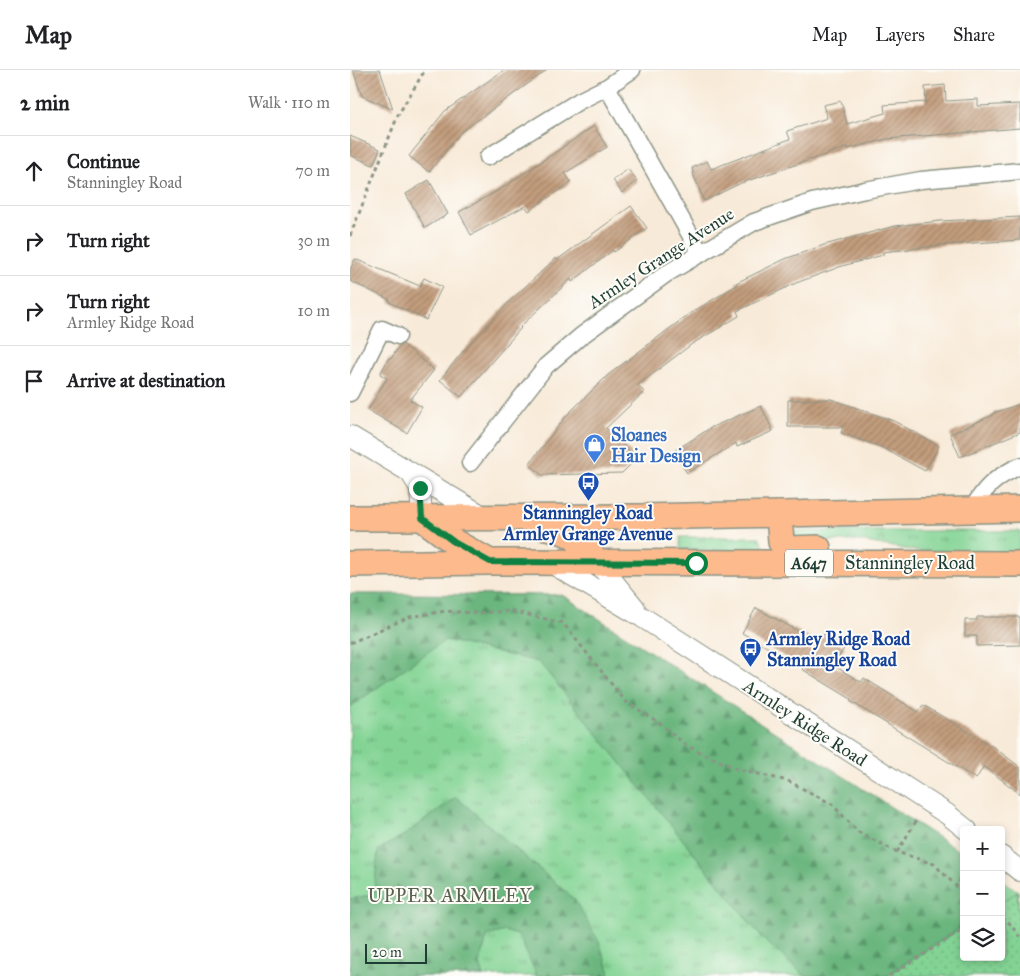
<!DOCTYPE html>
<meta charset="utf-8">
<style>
:root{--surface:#fff;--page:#f2f2f2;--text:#202124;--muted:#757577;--line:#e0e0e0}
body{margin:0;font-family:"IM FELL Great Primer",serif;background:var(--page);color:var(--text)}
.controls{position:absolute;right:15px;bottom:15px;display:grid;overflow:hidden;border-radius:5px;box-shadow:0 2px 8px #0003}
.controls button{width:45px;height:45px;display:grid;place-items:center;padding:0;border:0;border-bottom:1px solid var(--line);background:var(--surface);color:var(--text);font:25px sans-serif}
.scale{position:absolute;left:15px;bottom:12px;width:62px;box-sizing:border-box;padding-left:5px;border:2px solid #1f3d34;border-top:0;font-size:14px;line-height:18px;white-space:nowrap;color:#1f3d34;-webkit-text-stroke:4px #fdfcf7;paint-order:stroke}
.stop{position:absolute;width:15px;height:15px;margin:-11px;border:4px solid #0b8043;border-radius:50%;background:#fff}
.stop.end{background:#0b8043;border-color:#fff;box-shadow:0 1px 5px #0008}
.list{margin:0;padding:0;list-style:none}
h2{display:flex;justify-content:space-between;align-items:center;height:65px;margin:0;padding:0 20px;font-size:21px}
h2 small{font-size:16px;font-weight:400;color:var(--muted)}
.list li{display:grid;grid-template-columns:32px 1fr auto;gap:15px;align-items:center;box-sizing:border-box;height:70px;padding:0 20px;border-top:1px solid var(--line)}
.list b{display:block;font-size:19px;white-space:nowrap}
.list p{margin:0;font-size:16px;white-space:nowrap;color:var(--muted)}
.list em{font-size:16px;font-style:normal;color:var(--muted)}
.icon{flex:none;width:28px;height:28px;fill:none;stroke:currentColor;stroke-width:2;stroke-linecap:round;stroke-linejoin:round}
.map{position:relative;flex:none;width:670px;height:906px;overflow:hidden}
header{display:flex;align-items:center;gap:30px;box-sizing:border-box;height:70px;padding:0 25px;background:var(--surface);border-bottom:1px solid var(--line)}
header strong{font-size:24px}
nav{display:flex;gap:28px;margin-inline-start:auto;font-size:18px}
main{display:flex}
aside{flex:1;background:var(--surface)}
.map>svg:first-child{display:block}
.grass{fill:url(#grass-tufts);stroke:#518864}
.forest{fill:url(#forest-firs);stroke:#447a59}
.park{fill:url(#park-dots);stroke:#518864}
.building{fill:url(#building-hatch)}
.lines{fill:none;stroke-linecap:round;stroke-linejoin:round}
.minor-casing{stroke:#8c9486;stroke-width:19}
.tertiary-casing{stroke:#8c9486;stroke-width:22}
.primary-casing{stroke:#8c9486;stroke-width:28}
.path{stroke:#8c9486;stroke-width:3;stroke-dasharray:4 4;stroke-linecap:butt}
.minor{stroke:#fff;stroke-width:16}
.tertiary{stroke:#fff;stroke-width:20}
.primary{stroke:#fcba8d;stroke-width:25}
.route{stroke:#0b8043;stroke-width:6}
.labels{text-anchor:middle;stroke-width:4;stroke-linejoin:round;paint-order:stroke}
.shield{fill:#fdfcf7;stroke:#62766e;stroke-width:1}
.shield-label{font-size:16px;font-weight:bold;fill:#1f3d34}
.street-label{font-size:18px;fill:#1f3d34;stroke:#fdfcf7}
.shop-label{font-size:18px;font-weight:bold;fill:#366cbe;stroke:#fdfcf7;text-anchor:start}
.transit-label{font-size:18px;font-weight:bold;fill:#164399;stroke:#fdfcf7}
.neighbourhood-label{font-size:19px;letter-spacing:1px;fill:#585f4e;stroke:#fdfcf7}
</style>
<header>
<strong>Map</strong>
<nav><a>Map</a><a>Layers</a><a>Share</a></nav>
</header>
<main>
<aside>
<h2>2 min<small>Walk · 110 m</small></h2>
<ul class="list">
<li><svg class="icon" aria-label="ahead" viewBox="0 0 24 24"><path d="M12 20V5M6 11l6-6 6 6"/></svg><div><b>Continue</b><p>Stanningley Road</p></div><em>70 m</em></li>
<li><svg class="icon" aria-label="right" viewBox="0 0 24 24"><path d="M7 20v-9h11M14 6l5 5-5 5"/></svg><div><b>Turn right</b></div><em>30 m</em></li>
<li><svg class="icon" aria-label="right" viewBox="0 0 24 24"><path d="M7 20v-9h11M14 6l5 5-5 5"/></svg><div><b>Turn right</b><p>Armley Ridge Road</p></div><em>10 m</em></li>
<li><svg class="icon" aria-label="arrive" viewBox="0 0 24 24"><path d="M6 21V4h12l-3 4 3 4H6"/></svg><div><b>Arrive at destination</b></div></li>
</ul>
</aside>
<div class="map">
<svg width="670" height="906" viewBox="0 0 670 906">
<defs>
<pattern id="grass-tufts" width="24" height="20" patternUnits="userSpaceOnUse" patternTransform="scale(1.25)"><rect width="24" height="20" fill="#83d494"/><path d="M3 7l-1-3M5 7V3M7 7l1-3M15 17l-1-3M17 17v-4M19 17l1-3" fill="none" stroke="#6bad7a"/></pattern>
<pattern id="forest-firs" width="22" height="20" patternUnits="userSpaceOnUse" patternTransform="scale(1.25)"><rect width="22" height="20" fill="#6ab67e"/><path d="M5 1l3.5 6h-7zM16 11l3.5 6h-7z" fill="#579568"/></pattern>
<pattern id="park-dots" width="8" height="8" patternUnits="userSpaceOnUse" patternTransform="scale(1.25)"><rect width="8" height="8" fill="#83d494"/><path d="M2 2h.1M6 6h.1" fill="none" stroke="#6bad7a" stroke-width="1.8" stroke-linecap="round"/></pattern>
<pattern id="building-hatch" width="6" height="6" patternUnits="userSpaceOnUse" patternTransform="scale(1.25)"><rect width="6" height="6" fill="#c39d7d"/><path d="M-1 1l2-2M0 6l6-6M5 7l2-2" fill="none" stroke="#9e8167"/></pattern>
</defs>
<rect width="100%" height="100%" fill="#fdfcf7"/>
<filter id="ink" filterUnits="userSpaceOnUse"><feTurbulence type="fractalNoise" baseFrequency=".02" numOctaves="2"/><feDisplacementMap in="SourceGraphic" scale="10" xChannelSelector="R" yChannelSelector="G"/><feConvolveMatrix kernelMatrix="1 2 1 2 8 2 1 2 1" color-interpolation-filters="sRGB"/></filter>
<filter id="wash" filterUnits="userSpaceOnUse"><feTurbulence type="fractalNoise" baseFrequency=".0096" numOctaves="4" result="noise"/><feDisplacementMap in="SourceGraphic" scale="20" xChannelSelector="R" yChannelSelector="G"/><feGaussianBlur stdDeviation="1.12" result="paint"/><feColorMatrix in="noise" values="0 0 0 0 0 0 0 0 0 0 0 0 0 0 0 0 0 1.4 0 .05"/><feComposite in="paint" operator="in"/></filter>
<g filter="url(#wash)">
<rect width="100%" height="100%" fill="#f8ead8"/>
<path class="grass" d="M444 461H670V483H577L510 471H444Z
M330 467H409L417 482 330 479Z
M0 524 212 525 614 785V887H651V810L668 821 670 906H0Z"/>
<path class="forest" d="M0 524 212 525 614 784V856L536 906H455L413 869 189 592 95 570 0 637Z
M106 727 224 829 249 872 261 906H187L169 866 155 861 137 866 130 894 134 906H0V829L24 824 28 780 56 764Z"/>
<path class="park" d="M668 822 670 906H536L614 856V887H651V832Z"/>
<g id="blocks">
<path class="building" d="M3 0H30L43 39 12 26Z
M154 0H197L111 62 79 102 59 86 95 41Z
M595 15 596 31 628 29V36L670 34V58L537 69 498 79V77L391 113 354 131 344 106 342 98 357 91 361 99 440 69 437 61 477 48 473 35 491 31 497 54 535 43 534 35 576 32 575 17Z
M244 56 257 77 215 103 221 112 179 141 175 136 121 165 109 142 151 119Z
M0 66 30 79 23 95 0 85Z
M278 99 287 111 272 123 263 110Z
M79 110 98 144 75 158 56 124Z
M281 136 297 158 264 182 263 180 222 212 221 209 170 257 171 258 111 327 90 310 113 281 161 230 206 188 207 190Z
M670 147V170L593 175 533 182V185L492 196 446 213 387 241 389 246 342 274 288 315 294 322 256 358 287 388 272 403 192 405 179 394 217 345 258 305 339 244 387 215 386 213 435 189 474 175 545 156 590 151Z
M5 189 70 216 74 208 92 217 76 250 39 232 40 230 0 211V200Z
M53 274 84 300 60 330 72 337 57 363 18 340 37 308 30 304 39 288 41 289 49 276Z
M481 329 544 351 589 376 575 401 531 377 491 363 493 357H438V330Z
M670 334V362L610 387 600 364 643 345V343Z
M411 336 423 361 387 377 386 373 337 403 323 382 362 357Z
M406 538 468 572 474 564 495 577 483 595 511 612 514 608 568 642 573 635 645 678 670 697V724L634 696 626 709 500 631 501 629 452 599 453 597 392 563Z
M627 547H670V575L627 576V566H615V550H627Z"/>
</g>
</g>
<g filter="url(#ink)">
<use href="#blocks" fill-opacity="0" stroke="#8c9486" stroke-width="1"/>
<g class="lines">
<defs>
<path id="minor" d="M257 17 282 0
M138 87 229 31 257 17 351 184
M0 323 32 259 48 266
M120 393 196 296 231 266 316 204 404 152 462 132 515 120 571 110 670 101
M621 441C634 418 645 407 670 396"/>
<path id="tertiary" d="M0 366 136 448
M60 402 70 418 72 448
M201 493 292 547 597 744 617 760
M248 493 285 538
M651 786 670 801"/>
<path id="primary" d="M429 444 431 472 439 479 468 478
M0 448 290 447 670 439
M72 448 104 472 138 491
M191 456C221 460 230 470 248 493
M0 494 140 492 670 494"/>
</defs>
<use href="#minor" class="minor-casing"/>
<use href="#tertiary" class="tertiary-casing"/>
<use href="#primary" class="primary-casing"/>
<path class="path" d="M0 166 48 45 75 0
M0 573 59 547 96 541 126 543 161 541 213 553 275 631 311 654 337 676 387 699 438 711 482 734 508 762 547 782 584 794 614 824
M547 782 568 748
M651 850H657L670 867
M539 906 614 859"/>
<use href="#minor" class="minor"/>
<use href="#tertiary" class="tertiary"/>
<use href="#primary" class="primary"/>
</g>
</g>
<g class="lines" filter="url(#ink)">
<path class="route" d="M70 418 72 448 104 472 140 492 346 493"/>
</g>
<defs>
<symbol id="shop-pin" viewBox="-11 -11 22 30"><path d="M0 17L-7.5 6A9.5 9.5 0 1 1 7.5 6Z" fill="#3f7fe0" stroke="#fdfcf7"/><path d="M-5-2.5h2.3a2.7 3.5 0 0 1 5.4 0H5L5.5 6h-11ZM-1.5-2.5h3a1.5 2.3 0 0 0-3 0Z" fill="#fff"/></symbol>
<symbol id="bus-pin" viewBox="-11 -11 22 30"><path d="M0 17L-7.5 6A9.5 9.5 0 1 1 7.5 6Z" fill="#1a4fb4" stroke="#fdfcf7"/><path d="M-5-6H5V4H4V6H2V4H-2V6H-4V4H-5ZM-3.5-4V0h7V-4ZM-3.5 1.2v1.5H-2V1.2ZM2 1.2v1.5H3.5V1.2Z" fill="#fff"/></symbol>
</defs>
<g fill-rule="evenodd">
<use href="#shop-pin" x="232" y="362" width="25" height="34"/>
<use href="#bus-pin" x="226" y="400" width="25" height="34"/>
<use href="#bus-pin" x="388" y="566" width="25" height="34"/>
</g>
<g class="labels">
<rect class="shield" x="435" y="479.5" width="48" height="27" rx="4"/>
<g class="shield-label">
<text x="459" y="499">A647</text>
</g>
<g class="street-label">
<text transform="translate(311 188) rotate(-33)" y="6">Armley Grange Avenue</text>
<text x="560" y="499">Stanningley Road</text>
<text transform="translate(455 653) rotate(33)" y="6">Armley Ridge Road</text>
</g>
<g class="shop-label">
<text x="261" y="371">Sloanes<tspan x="261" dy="21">Hair Design</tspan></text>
</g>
<g class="transit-label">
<text x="238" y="449">Stanningley Road<tspan x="238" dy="21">Armley Grange Avenue</tspan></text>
<text x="417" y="575" text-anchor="start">Armley Ridge Road<tspan x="417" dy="21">Stanningley Road</tspan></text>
</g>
<g class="neighbourhood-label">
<text x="100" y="832">UPPER ARMLEY</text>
</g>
</g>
</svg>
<div class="controls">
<button>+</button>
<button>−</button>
<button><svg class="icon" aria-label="layers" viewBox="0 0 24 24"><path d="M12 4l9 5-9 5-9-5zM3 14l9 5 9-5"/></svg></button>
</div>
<div class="scale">20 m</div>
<div class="stop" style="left:346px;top:493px"></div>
<div class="stop end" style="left:70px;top:418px"></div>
</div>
</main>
